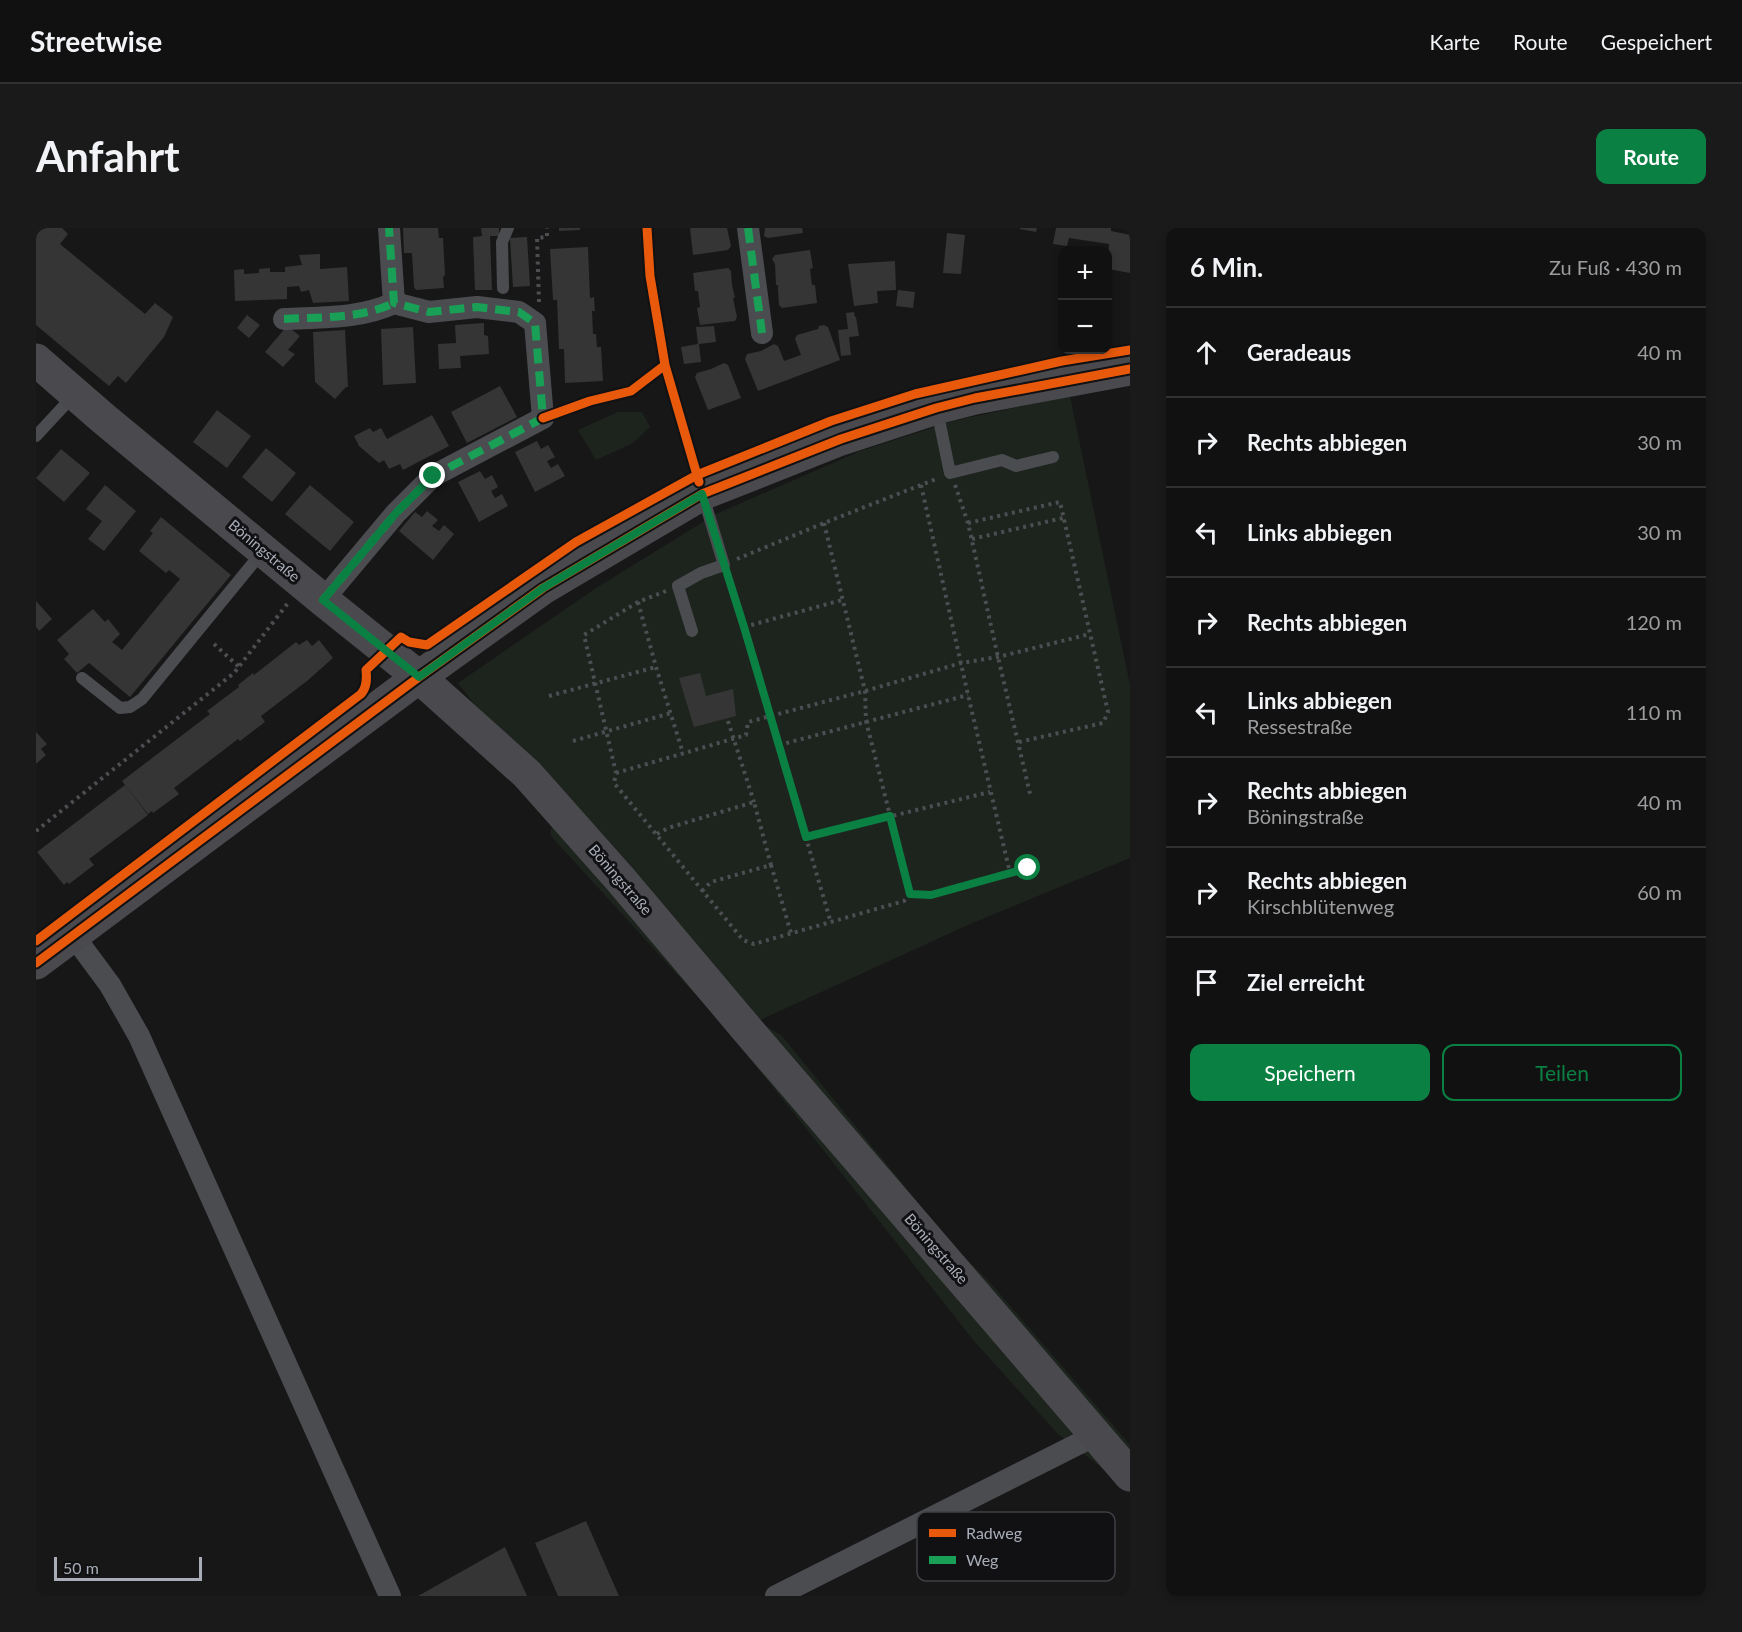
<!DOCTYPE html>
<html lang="de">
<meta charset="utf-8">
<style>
:root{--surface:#111;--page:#1a1a1a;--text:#f1f3f6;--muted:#9c9d9f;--line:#303131;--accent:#0b8043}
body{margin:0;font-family:Lato,sans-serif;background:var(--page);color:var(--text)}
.controls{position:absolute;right:18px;top:18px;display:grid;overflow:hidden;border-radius:12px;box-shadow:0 3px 9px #0003}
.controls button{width:54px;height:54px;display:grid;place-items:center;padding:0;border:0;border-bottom:2px solid var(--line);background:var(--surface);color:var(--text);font:30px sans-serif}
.scale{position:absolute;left:18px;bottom:15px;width:148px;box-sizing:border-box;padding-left:6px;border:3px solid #a8adb8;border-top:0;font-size:16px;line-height:21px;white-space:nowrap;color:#a8adb8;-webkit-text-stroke:4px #111113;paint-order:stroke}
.stop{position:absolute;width:18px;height:18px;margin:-14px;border:4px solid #0b8043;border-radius:50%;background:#fff}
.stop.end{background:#0b8043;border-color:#fff;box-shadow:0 2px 6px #0008}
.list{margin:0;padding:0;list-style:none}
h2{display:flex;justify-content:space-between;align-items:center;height:78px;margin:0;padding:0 24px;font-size:26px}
h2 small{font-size:20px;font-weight:400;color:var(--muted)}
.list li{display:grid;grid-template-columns:39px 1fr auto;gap:18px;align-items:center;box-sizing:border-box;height:90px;padding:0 24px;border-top:2px solid var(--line)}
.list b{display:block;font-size:22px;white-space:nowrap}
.list p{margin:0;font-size:20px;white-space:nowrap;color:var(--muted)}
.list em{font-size:20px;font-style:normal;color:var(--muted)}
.actions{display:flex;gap:12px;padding:18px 24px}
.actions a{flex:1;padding:14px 0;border:2px solid var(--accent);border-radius:12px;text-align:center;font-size:21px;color:var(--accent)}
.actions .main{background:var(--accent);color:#fff}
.icon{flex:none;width:33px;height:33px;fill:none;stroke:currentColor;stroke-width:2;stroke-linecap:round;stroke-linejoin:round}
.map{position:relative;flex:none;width:1094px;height:1368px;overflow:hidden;border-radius:12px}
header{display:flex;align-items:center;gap:36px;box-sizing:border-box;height:84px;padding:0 30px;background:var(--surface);border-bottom:2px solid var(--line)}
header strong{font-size:28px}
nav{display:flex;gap:33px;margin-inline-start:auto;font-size:21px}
.intro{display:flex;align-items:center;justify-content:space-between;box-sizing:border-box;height:144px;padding:0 36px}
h1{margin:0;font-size:42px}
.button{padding:15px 27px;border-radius:12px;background:var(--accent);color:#fff;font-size:21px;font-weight:700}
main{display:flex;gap:36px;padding:0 36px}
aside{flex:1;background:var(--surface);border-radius:12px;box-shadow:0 3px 9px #0003}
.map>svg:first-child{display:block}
.green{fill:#1d241e}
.building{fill:#353536}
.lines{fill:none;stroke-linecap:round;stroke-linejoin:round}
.path{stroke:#4d4e52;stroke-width:4;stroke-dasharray:3 4.5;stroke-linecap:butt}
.service{stroke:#4b4c50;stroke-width:12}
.minor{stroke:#4b4c50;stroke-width:22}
.secondary{stroke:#4a4a4e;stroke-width:33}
.quiet{stroke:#1a9f57;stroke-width:8;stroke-dasharray:15 8;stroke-linecap:butt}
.cycleway-casing{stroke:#111113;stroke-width:13}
.cycleway{stroke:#e8590c;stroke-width:9}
.route{stroke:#0b8043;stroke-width:8}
.labels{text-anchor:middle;stroke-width:6;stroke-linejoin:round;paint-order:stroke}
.street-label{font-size:15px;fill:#a8adb8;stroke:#111113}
.key{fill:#111113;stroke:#3e4045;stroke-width:1.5}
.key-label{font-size:16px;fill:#a8adb8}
</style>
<header>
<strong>Streetwise</strong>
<nav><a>Karte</a><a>Route</a><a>Gespeichert</a></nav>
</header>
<div class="intro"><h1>Anfahrt</h1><a class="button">Route</a></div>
<main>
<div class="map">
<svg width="1094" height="1368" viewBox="0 0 1094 1368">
<rect width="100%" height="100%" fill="#171717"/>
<path class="green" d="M1034 168 1094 457V630L934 696 722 793 746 808 920 1021 951 1051 1094 1217V1263L1092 1260 1023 1207 938 1113 769 899 680 789 514 607 520 579 491 546 422 455 560 360 680 286 822 224 917 193Z
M582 184H606L614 199 597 215 560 232 542 202Z"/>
<path class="building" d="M0 0H26L32 6 24 16 109 86 119 75 137 89 128 109 90 155 82 148 73 158 0 97Z
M367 0H402L403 10H407L409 47 407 49 408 60 380 62 378 59 376 25H368Z
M445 0H463V8H454L456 62H439L437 9 446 8Z
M523 0H544V2L523 3Z
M654 0H691L695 18 692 22 657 27Z
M729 0H766L767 5 732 10 728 8Z
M984 0H1001L1000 4 984 1Z
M1020 0H1075V3L1094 7V45L1072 41 1073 16 1033 10 1031 18 1017 16Z
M911 5 929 7 925 46 907 45Z
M491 9 494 58 477 59 474 10Z
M552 19 554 70 558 69 559 83H556L557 106H560L561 119H565L567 153 529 155 528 121H523L521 72H517L514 21Z
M774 22 777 40 774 41 776 57H779L781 75 746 80 743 77 742 62V57H740L739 36 736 31 739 27Z
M284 26V41L311 39 313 73 277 75 273 62 265 64 263 58 251 59V71L199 73 198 42 208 41V46L223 45V41L234 40V44H249V39L266 37 263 27Z
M859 33 860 62 841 63 842 75 818 78 812 36Z
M692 40 695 43 696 57 699 70H697L701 89 699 93 664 97 661 80 664 79 662 63H659L657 45Z
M862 62 879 64 877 80 860 78Z
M818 84 819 89H820L823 108 813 109 815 127 805 128 802 102 812 101 810 85Z
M211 87 224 97 213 110 201 100Z
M448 95V107L452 108 453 126 424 128 425 140 403 141 402 116 420 115 419 97Z
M788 97 792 99 804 132 722 163 709 131 711 126 725 123 738 116 742 118 748 133 765 127 759 111 761 107 782 101 783 98Z
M251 98 264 108 252 122 259 126 247 139 229 124Z
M678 98 680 114 663 116 665 134 648 136 645 119 662 116 660 99Z
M377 99 380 155 347 157 345 101Z
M309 102 312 159H310L299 171 279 154 277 104Z
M688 135 692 137 705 170 672 182 659 149 661 145 675 141Z
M464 158 481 189 431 215 415 184Z
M181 182 215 208 191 240 157 214Z
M396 187 413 218 367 242 364 236 353 241 348 232 343 235 323 218 318 208 334 200 337 204 345 200 351 211Z
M501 213 505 221 512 217 519 229 511 233 515 240 522 236 529 248 499 264 479 224Z
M230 220 260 245 236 274 206 249Z
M25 221 54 245 28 274 0 250Z
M444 243 449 251 456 247 462 259 455 263 459 270 466 266 472 278 443 294 422 254Z
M69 257 100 283 68 323 52 311 66 293 50 281Z
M274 257 318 294 294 323 249 286Z
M391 283 402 292 396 298 403 303 408 297 418 306 397 332 363 303 379 284 386 289Z
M125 289 195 347 94 469 53 435 41 445 28 431 33 426 21 412 57 381 69 394 72 391 84 406 76 414 86 422 144 351 133 342 130 345 103 323 117 305 114 303Z
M0 373 16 391 3 403 0 399Z
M271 412 276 418 283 412 297 430 271 453 225 488 229 494 204 513 202 511 138 560 143 566 117 585 116 583 112 586 86 553 174 486 171 483 203 459 202 457 217 445 218 447 260 414 263 417Z
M664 445 670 468 697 461 700 488 658 499 643 450Z
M0 504 11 516 5 521 10 527 0 536Z
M89 557 112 587 53 631 58 637 33 656 31 654 28 657 1 624Z
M550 1293 583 1368H522L499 1315Z
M469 1319 491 1368H382Z"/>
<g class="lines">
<path class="path" d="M503 74 501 10 511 9V0
M885 257 932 467 974 645
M919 257 932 295 962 429 995 570
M788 295 829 463 830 493 874 666
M932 295 1024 274 1072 484 1067 495 983 514
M936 311 1027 290
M701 331 788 295 900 251
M692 350 708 399 795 695
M630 363 602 374 548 407 580 545 578 555 707 712 718 716 868 673 874 666 895 667 992 640
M602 374 620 439 647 525
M708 399 806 372
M178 416 203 439
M513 468 620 439
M692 493 718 574
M537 513 635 485
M743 517 932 467
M580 545 710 507 712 494 829 463 925 435 962 429 1054 406
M0 603 198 445 252 375
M621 606 632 600 718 574 735 637
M770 609 954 564
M666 663 675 654 735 637 755 705"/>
<path class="service" d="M467 60 466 14 472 0
M901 182 914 245 966 232 980 238 1017 229
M0 208 38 167
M656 403 642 358 665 345 688 337 667 268
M46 450 84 480 94 479 106 471 227 323"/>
<path class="minor" d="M712 0 726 105
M248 91C285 89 324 91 358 75
M287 372 360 285 397 248 507 190 499 95 483 84 441 79 393 84 358 75 353 0
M37 707 74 757 103 808 354 1368
M740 1368 1060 1207"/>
<path class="secondary" d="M0 132 68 191 287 372 383 449 491 546 585 652 709 799 1094 1247
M0 735 383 449 507 360 666 266 805 211 900 180 939 170 1094 141"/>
<path class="quiet" d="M712 0 726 105
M248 91C285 89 324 91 358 75
M287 372 360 285 397 248 507 190 499 95 483 84 441 79 393 84 358 75 353 0"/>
<defs>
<path id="cycleway" d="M611 0 614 48 629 137 663 254
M507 190 554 173 595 163 629 137
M0 713 325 466C331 459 331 451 330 442L365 409 373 414 391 417 540 314 661 247 795 193 879 166 1026 133 1094 122
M0 735 383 449 507 360 666 266 805 211 900 180 939 170 1094 141"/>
</defs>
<use href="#cycleway" class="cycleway-casing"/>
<use href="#cycleway" class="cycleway"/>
</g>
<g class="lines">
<path class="route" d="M397 248 360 285 287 372 383 449 507 360 666 266 708 399 770 609 854 588 874 666 895 667 992 640"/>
</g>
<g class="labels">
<g class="street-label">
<text transform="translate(228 323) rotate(40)" y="5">Böningstraße</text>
<text transform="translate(584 652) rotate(49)" y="5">Böningstraße</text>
<text transform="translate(900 1021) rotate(49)" y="5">Böningstraße</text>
</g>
</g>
<rect x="881" y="1284" width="198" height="69" rx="9" class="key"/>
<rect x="893" y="1301" width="27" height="8" fill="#e8590c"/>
<rect x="893" y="1328" width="27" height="8" fill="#1a9f57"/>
<g class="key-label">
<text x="930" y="1311">Radweg</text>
<text x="930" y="1338">Weg</text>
</g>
</svg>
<div class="controls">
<button>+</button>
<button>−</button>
</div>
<div class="scale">50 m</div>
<div class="stop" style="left:992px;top:640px"></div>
<div class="stop end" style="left:397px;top:248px"></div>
</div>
<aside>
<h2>6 Min.<small>Zu Fuß · 430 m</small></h2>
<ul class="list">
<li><svg class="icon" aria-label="ahead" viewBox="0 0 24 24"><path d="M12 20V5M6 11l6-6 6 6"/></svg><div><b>Geradeaus</b></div><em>40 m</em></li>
<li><svg class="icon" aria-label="right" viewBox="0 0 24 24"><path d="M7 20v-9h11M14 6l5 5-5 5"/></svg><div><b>Rechts abbiegen</b></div><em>30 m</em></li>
<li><svg class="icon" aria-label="left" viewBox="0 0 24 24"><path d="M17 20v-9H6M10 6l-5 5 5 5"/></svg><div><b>Links abbiegen</b></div><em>30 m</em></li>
<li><svg class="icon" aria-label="right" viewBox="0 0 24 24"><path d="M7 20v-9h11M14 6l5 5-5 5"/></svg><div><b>Rechts abbiegen</b></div><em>120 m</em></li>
<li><svg class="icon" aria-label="left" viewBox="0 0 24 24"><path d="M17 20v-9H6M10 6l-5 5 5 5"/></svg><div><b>Links abbiegen</b><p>Ressestraße</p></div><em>110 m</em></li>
<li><svg class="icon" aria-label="right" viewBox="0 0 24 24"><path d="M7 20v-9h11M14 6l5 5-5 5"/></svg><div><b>Rechts abbiegen</b><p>Böningstraße</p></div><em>40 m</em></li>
<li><svg class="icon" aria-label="right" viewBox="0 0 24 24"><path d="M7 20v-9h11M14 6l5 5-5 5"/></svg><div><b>Rechts abbiegen</b><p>Kirschblütenweg</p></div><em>60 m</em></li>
<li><svg class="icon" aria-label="arrive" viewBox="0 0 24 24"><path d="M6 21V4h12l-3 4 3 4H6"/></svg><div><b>Ziel erreicht</b></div></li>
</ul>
<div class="actions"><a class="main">Speichern</a><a>Teilen</a></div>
</aside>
</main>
